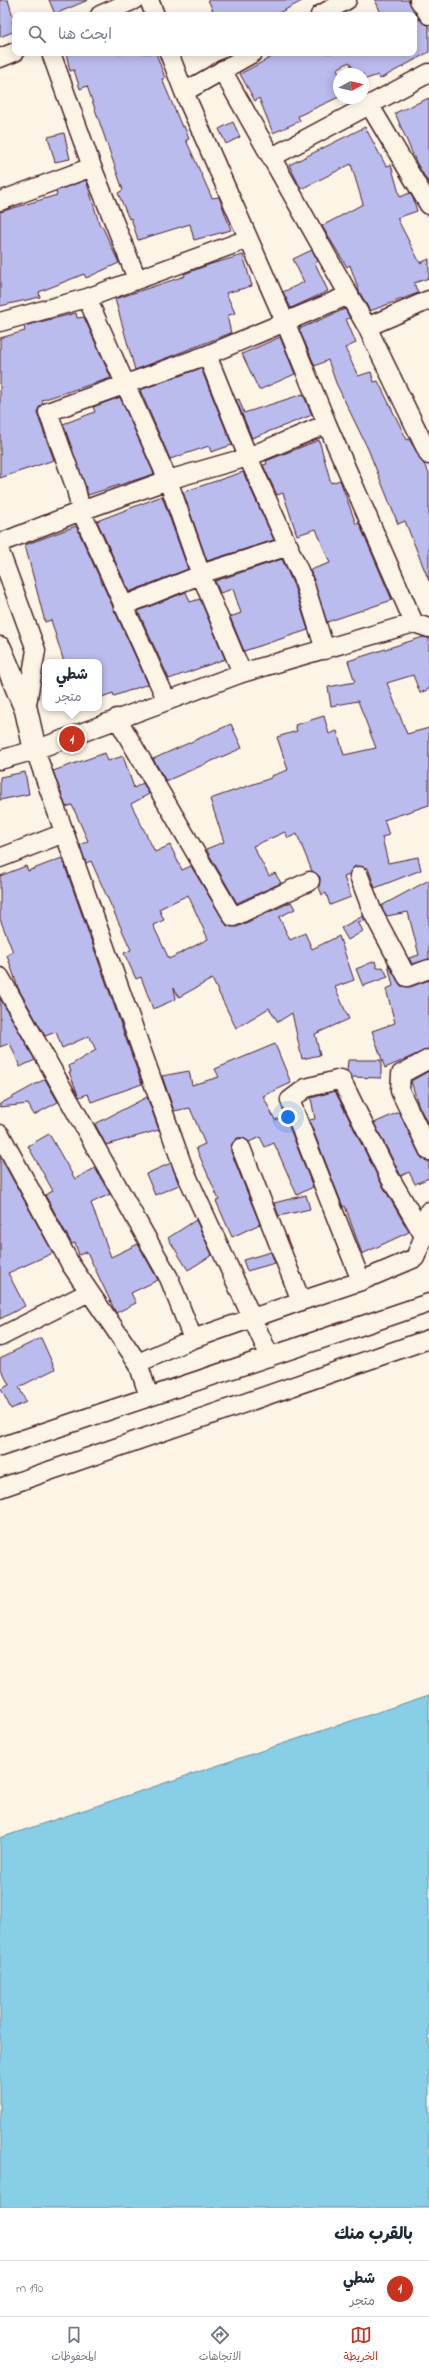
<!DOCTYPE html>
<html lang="ar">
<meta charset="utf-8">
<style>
:root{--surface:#fff;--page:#f6f6f7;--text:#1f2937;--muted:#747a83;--line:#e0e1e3;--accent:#c8321e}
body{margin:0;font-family:"Indie Flower","Playpen Sans Arabic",sans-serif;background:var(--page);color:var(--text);direction:rtl}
.compass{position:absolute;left:333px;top:68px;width:36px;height:36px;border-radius:50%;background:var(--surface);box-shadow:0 2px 10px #0003;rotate:82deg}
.you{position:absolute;left:288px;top:1117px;width:14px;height:14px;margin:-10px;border:3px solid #fff;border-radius:50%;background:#1a73e8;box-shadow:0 0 0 6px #1a73e833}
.badge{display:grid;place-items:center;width:26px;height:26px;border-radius:50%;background:var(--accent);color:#fff;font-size:13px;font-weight:700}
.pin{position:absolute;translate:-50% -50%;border:2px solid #fff;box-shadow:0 1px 4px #0006}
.popup{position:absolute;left:42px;top:659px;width:60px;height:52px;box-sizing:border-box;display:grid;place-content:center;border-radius:8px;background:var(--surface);filter:drop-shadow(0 1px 3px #0005);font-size:13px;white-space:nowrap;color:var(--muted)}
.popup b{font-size:15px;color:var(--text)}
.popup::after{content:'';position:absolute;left:50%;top:100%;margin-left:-8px;border:8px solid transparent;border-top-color:var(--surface)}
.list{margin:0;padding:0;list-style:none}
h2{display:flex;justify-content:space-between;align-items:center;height:52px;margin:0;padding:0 16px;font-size:17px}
h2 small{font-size:13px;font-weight:400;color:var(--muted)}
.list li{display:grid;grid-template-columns:26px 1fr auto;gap:12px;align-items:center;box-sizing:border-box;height:56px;padding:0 16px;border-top:1px solid var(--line)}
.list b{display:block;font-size:15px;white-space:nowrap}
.list p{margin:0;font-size:13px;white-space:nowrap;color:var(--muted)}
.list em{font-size:13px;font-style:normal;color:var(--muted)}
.icon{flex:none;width:22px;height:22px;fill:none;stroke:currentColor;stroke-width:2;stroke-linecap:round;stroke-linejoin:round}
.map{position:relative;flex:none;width:429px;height:2208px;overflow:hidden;direction:ltr}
.search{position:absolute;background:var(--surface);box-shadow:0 2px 10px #0003;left:12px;right:12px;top:12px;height:44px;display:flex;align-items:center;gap:10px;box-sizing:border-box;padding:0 14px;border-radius:8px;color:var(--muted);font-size:15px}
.sheet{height:108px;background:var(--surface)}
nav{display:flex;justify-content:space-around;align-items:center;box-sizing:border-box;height:56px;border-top:1px solid var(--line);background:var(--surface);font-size:11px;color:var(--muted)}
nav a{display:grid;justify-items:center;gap:2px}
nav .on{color:var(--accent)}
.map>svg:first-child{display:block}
.water{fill:#86cfe7;stroke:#6e899c}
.building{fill:#bbbcee;stroke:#4a1f2b;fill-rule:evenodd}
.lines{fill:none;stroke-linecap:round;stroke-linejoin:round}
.street-casing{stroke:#4a1f2b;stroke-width:21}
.secondary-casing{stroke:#4a1f2b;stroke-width:25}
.street{stroke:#fcf5e5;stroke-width:18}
.secondary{stroke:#fcf5e5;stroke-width:22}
</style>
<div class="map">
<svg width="429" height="2208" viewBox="0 0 429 2208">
<rect width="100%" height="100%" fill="#fcf5e5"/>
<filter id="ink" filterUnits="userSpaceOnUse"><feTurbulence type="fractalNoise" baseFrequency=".025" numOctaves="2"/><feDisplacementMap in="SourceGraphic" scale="8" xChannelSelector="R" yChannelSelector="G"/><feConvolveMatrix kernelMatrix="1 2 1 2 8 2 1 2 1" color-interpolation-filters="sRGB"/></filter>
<g filter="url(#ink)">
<path class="water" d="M429 1695V2208H0V1838Z"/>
<path class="building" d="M0 0H8L14 20 12 21 15 31 0 37Z
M49 0H88L55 14Z
M208 0H304L275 15H215Z
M375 0H409L416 15H382Z
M418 18 429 27V52L380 79 378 75 363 80V74H356L349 62 337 69 339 73V97L298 116 300 121 273 133 259 98 255 101 240 74 279 53H414V20Z
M66 53H156L165 78 162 79 182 127 184 126 189 139 186 140 212 198 219 197 231 230 194 240 190 224 138 240 131 218 129 219 118 193 123 190 87 86 80 89 74 70 70 71Z
M429 98V184L416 162 395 113Z
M233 122 240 137 226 144 219 129Z
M365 127 386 166 391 165 400 197 410 193 413 198 417 211 397 218 420 263 429 259V278L414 283 418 293 370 311 359 291 350 265 347 267 322 226 363 204 351 164 301 189 289 165Z
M64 133 70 159 55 162 48 137Z
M86 180 100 226H102L119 263 86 278 84 274 39 292 40 297 0 306V212L57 195 56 191Z
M312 250 318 261 315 263 328 291 291 308 283 292 304 282 293 259Z
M243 255 252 286 226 293 235 313 227 316 231 333 135 370 115 299 185 276 184 274 211 264Z
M345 309 350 318 346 319 356 343 345 348 358 376 371 372 374 382 378 381 407 440 409 439 429 473V581L405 521 398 524 368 449 336 383 328 360 315 366 299 329Z
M76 313 77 318 84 317 111 378 42 400 43 403 38 410V416L54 460 0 478V338L25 331 24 326Z
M280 337 295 374 259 390 242 354Z
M201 368 232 445 211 452 209 446 170 459 140 390Z
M303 394 312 415 252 438 236 400 239 399 244 413Z
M120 397 154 474 88 495 63 424 95 412 93 407Z
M319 440 331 483 340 480 356 524 359 523 392 600 327 622 310 570 330 563 316 529 297 535 283 493 277 495 263 465 267 464 266 461Z
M243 472 274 540 207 561 183 492Z
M162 496 188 569 129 592 97 521Z
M76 526 148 684 114 696 113 693 99 698V662H64L51 620 45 622 25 545Z
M282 559 294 586 308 630 244 651 230 617 241 613 233 589 220 593 215 581Z
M186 592 190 602 200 599 225 659 169 679 138 611Z
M423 637 429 638V689L420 693 413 675 387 683 407 734 429 728V805L384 820 389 835 382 837 388 863 418 857 421 870 375 888 368 868 355 866 349 875 344 877 351 897 330 905 326 893 322 895 319 887 320 877 312 871 297 834 288 838 285 832 253 846 269 876 275 873 281 883 237 903 206 849 224 842 210 799 271 778V776L288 770 277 737 297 731 295 725 324 716 329 734 337 731 344 755 376 748 358 701 331 706 328 687 355 682 348 661Z
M231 724 242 748 166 781 153 759Z
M105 753 108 761 123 756 134 788 143 783 149 794 131 804 155 852 170 845 182 870 191 866 227 926 237 927 291 902 295 909 279 917 290 940 305 933 312 949 339 936 354 980 335 987 349 1019 315 1034 320 1055 302 1059 292 1013 278 1022 269 1008 236 1028 212 979 179 997 174 988 176 999 153 1009 141 977 136 979 124 953 131 950 91 861 86 863 80 845 88 841 72 805 66 807 53 771ZM188 895 208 939 169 959 153 925 164 920 159 909Z
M25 772 29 794 0 800V777Z
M62 858 142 1084 91 1102 88 1094 79 1097 69 1072H71L69 1066 96 1050 89 1036 62 1048 56 1032 45 1036 18 988 7 955 13 952 0 919V876L26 866 28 871Z
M429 880V959L412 964 409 958 419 955 408 912 387 916 381 906Z
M363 916 365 921 358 922 363 931 348 940 341 928Z
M375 961 377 968 383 967 388 977 363 986 356 969Z
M388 964 401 986 410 987 429 980V1049L385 1068 372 1031 395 1023 386 989 393 986Z
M0 998 35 1060 20 1067 10 1043 0 1047Z
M275 1044 291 1083 263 1096 275 1120 285 1116 313 1187 297 1195 274 1143 265 1147 260 1137 249 1142 243 1138H237L231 1146V1152L260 1224 232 1237 216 1201 219 1200 196 1148 205 1144 190 1108 174 1111 162 1076 189 1071 192 1085 219 1077 215 1069Z
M348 1060H381V1078L352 1077 347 1071Z
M429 1071V1127L418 1104 411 1081Z
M45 1079 58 1102 34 1115 28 1104 0 1107V1104Z
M335 1091 380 1181 409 1232 362 1254 345 1206 343 1207 309 1120 315 1119 311 1098Z
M147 1097 159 1130 106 1145 95 1124Z
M399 1112 420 1156 429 1161V1178L415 1184 409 1172 401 1176 374 1123Z
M49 1134 75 1179 95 1168 110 1194 91 1203 111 1257 138 1244 158 1280 131 1293 136 1303 116 1313 87 1252 79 1255 75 1243 72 1244 45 1195 53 1191 28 1146Z
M0 1156 53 1253 8 1273 25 1306 0 1319Z
M171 1163 179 1185 155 1195 146 1174Z
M306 1195 310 1209 279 1216 274 1203Z
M196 1220 212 1255 188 1270 168 1238Z
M271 1252 275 1263 247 1271 243 1260Z
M41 1338 55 1369 19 1387 26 1402 11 1409 1 1389 9 1385 0 1367V1358Z"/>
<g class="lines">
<defs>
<path id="street" d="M149 0 155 15
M419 0 429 15
M100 15 134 0
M320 15 347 0
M51 53 92 167
M169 53 184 92 286 324 327 424 414 623
M0 58 15 52
M222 70 367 327 429 455
M184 92 253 53
M370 106 429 205
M272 157 429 73
M0 201 92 167 137 279
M87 298 168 480 201 575 242 673
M0 322 87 298 248 239
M367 327 429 300
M207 355 248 457 304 582 325 650
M0 543 81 511 168 480 248 457 327 424
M0 552 36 650 26 710
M123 606 210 571 289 546
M167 701 81 511 76 489 48 412 207 355 349 295
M117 718 233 917 310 881
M35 750 183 1167 270 1357
M0 760 35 750 242 673 414 623 429 628
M0 858 64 833
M359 876 373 913 407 977 429 969
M0 977 169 1278 193 1339
M429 1059 401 1074 400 1091 429 1151
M0 1134 71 1265 138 1363
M424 1236 429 1211
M301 1301 361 1281 415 1258 424 1236 389 1176 341 1079 306 1088 290 1100 361 1281
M0 1337 89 1292
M149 1397 138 1363 193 1339 301 1301 241 1148
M0 1447 429 1303
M0 1488 429 1339"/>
<path id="secondary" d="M0 648 26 710 35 750"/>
</defs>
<use href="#street" class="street-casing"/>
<use href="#secondary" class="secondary-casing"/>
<use href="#street" class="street"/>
<use href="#secondary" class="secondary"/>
</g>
</g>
</svg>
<svg class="compass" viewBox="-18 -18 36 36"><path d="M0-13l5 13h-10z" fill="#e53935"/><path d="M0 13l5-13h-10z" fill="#747a83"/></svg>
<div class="you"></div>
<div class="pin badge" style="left:72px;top:739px">1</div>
<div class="popup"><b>شطي</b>متجر</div>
<div class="search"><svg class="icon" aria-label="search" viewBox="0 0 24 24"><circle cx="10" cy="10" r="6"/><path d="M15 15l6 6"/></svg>ابحث هنا</div>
</div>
<section class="sheet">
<h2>بالقرب منك<small></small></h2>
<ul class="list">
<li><span class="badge">1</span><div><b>شطي</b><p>متجر</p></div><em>190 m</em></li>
</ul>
</section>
<nav>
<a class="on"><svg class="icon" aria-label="map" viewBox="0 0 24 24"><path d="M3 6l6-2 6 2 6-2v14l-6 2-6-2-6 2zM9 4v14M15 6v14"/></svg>الخريطة</a>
<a><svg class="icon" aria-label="directions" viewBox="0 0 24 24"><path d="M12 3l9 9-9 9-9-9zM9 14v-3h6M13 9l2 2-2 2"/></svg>الاتجاهات</a>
<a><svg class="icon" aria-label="saved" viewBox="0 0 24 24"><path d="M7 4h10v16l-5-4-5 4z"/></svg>المحفوظات</a>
</nav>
